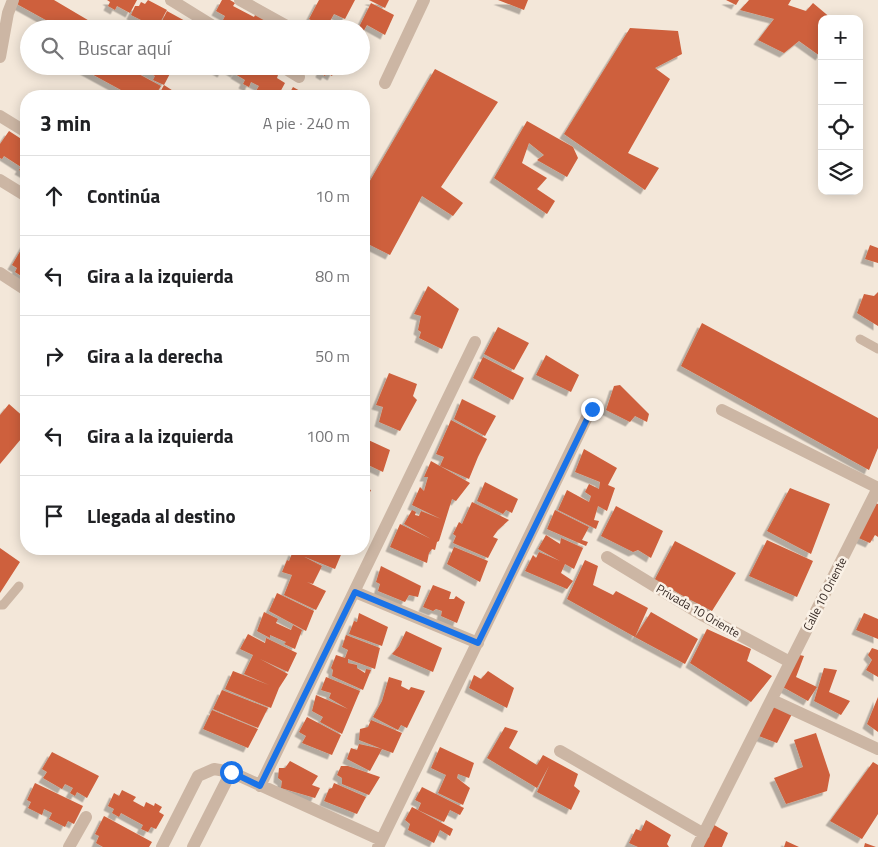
<!DOCTYPE html>
<html lang="es">
<head>
<meta charset="utf-8">
<style>
	:root { --surface:#fff; --page:#f6f6f6; --text:#202124; --muted:#757577; --line:#e0e0e0 }
	body { margin:0; font-family:"Titillium Web",sans-serif; background:var(--page); color:var(--text) }
	.controls { position:absolute; right:15px; top:15px; display:grid; overflow:hidden; border-radius:10px; box-shadow:0 2px 12px #0003 }
	.controls button { width:45px; height:45px; display:grid; place-items:center; padding:0; border:0; border-bottom:1px solid var(--line); background:var(--surface); color:var(--text); font:25px sans-serif }
	.stop { position:absolute; width:15px; height:15px; margin:-11px; border:4px solid #1a73e8; border-radius:50%; background:#fff }
	.stop.end { background:#1a73e8; border-color:#fff; box-shadow:0 1px 5px #0008 }
	.list { margin:0; padding:0; list-style:none }
	h2 { display:flex; justify-content:space-between; align-items:center; height:65px; margin:0; padding:0 20px; font-size:21px }
	h2 small { font-size:16px; font-weight:400; color:var(--muted) }
	.list li { display:grid; grid-template-columns:32px 1fr auto; gap:15px; align-items:center; box-sizing:border-box; height:80px; padding:0 20px; border-top:1px solid var(--line) }
	.list b { display:block; font-size:19px; white-space:nowrap }
	.list em { font-size:16px; font-style:normal; color:var(--muted) }
	.icon { flex:none; width:28px; height:28px; fill:none; stroke:currentColor; stroke-width:2; stroke-linecap:round; stroke-linejoin:round }
	.map { position:relative; flex:none; width:878px; height:847px; overflow:hidden }
	.search { position:absolute; background:var(--surface); box-shadow:0 2px 12px #0003; left:20px; top:20px; width:350px; height:55px; display:flex; align-items:center; gap:12px; box-sizing:border-box; padding:0 18px; border-radius:28px; color:var(--muted); font-size:19px }
	.panel { position:absolute; background:var(--surface); box-shadow:0 2px 12px #0003; left:20px; top:90px; width:350px; height:465px; border-radius:20px }
	.map>svg:first-child { display:block }
</style>
</head>
<body>
<div class="map">
<svg width="878" height="847" viewBox="0 0 878 847">
	<defs>
		<filter id="shadow"><feDropShadow dx="-4.5" dy="4.5" stdDeviation="0" flood-color="#0004"/></filter>
	</defs>
	<rect width="100%" height="100%" fill="#f3e7d9"/>
	<path fill="#ce603c" filter="url(#shadow)" d="M16,0H54L103,29H62L15,3Z
		M107,0H137L130,13L117,6L115,10L108,6L110,2Z
		M148,0L167,10L157,28L150,24L148,29H143L138,26L141,20L131,15L135,6H139L141,2L145,4Z
		M222,0H230L235,3L233,6L254,17L256,13L267,19L262,29H240L223,20L225,16L216,11Z
		M319,0H355L345,19L334,14L326,28L309,19Z
		M369,0H389L385,8Z
		M498,0H528L524,10Z
		M726,0H739L736,5Z
		M749,0H791L788,5L806,11L813,3L832,19H822V53L820,56L799,41L784,53L758,40L774,19L740,10Z
		M371,3L394,15L385,35L367,25L363,32L361,29H358Z
		M167,11L187,22L184,26L189,29H158Z
		M270,23L280,29H267Z
		M630,28L678,31L682,54L655,68L670,79L628,153L659,168L645,190L564,134Z
		M77,66H124L161,86L155,96H132Z
		M143,66H174L164,85L153,80L155,76L141,69Z
		M214,66H262L278,75L277,78L285,83L278,96H275L265,91L263,95L256,91L259,86L251,82L249,87L243,84L245,80L235,74L239,68L235,73L225,67L222,73L213,68Z
		M314,66H337L332,76L327,73L325,76L320,73L321,70Z
		M435,69L498,102L441,187L463,203L453,216L422,196L390,255L364,242V191Z
		M164,85L178,94L177,96H158Z
		M293,87L309,96H282L284,93L288,96Z
		M527,121L573,147L578,158L567,177L537,160L544,155L529,143L522,163L547,178L537,189L555,201L547,214L494,178Z
		M9,131L26,142V174L19,170L21,167L4,156L2,159L0,158V144Z
		M25,243L26,244V279L15,272L17,268L12,265Z
		M870,245L878,248V263L865,259Z
		M428,286L459,309L442,349L419,338L421,332L418,330L421,316L414,314Z
		M878,292V326L857,313L864,294L874,296Z
		M702,323L878,418V448L869,470L681,366Z
		M498,327L529,343L514,370L484,354Z
		M546,355L579,375L571,392L536,375Z
		M483,357L524,378L513,400L473,378Z
		M389,373L417,384L413,396L417,400L400,431L379,422L383,407L376,405Z
		M620,385L649,414L647,422L635,416L630,422L606,410L614,386Z
		M462,399L496,416L485,436L454,419Z
		M9,404L26,419V433L0,464V415Z
		M451,420L487,439L478,457L469,479L440,466L444,457L436,454Z
		M364,438L390,450L383,472L364,463Z
		M584,449L617,468L608,485L615,488L607,511L598,506L594,520L599,521L596,529L558,510L567,490L589,502L591,496L585,492L589,484L599,489L600,482L575,472Z
		M431,461L470,483L456,501L452,499L439,541L437,542L435,550L432,549L429,553L427,563L390,547L400,524L431,539L404,524L412,510L416,512L415,515L419,516L421,511L441,519L412,505L420,487L424,491L428,477H424Z
		M485,482L518,499L512,513L506,510L503,514L477,501Z
		M364,488L371,490L364,505Z
		M790,488L830,504L811,554L767,531Z
		M871,501L878,504V537L875,535L870,543L854,536Z
		M472,502L509,520L498,530L493,537L498,539L488,558L453,543L456,536L453,534L459,522L462,524Z
		M616,506L663,531L651,558L638,550L633,552L601,536Z
		M555,510L589,527L582,540L588,542L586,546L547,529Z
		M546,535L560,544L561,538L583,548L574,569L565,564L561,573L573,581L567,589L525,571L533,555L536,558L539,552L560,561L538,549Z
		M767,540L813,561L797,597L749,576Z
		M675,541L736,573L712,611L654,581Z
		M454,547L488,561L480,582L447,564Z
		M0,548L20,562L0,593Z
		M302,549H341L343,550L335,569L300,555Z
		M293,551L322,566L313,584L307,582L326,591L316,610L284,595L292,575L282,572L287,560L289,561Z
		M585,560L598,566L593,585L613,595L616,591L648,608L635,637L567,599Z
		M381,566L421,586L418,597L409,595L405,602L378,591L380,584L376,582Z
		M433,585L451,592L449,599H454L456,596L465,602L457,623L441,616L442,611L436,609L433,611L423,607Z
		M277,593L314,611L306,631L269,611Z
		M264,612L278,619L276,623L291,630L293,625L302,630L295,649L284,644L286,642L270,635V638L257,631Z
		M651,612L698,639L685,664L635,637Z
		M359,613L388,627L382,646L349,634L354,621L357,622Z
		M864,613L878,619V639L856,630Z
		M707,629L751,649L747,661L772,676L751,702L690,663Z
		M406,631L442,648L433,672L392,654L399,646Z
		M248,634L265,643L266,638L297,653L288,672L260,659L288,674L279,688L271,708L225,689L233,671L269,685L244,674L253,655L240,649Z
		M346,635L380,648L375,669L348,659V663L357,665V668L365,673L366,669L371,670L363,690L332,676L333,670L331,668L336,655L345,658L348,650L342,647Z
		M872,648L878,650V677L866,670L872,660L868,655Z
		M791,653L804,656L796,677L817,687L808,701L781,686Z
		M824,668L837,670L829,692L850,701L841,715L814,701Z
		M488,671L514,688L507,708L469,688L474,675L481,679Z
		M326,677L360,691L342,734L320,722L323,717L312,711L316,695L348,709L329,698L331,693L321,690Z
		M389,677L402,681L401,686L409,690L411,687L425,691L407,728L401,725L398,730L373,717L382,701Z
		M222,690L268,708L258,728L213,709Z
		M878,697V732L867,724Z
		M769,705L792,714L777,743L756,735Z
		M212,710L258,729L248,748L203,729Z
		M307,717L341,735L332,755L302,743L306,736L299,732Z
		M371,720L402,733L393,753L382,749L370,771L347,759L351,748L357,750L359,744L382,749L359,740L360,729L368,727Z
		M505,727L518,731L509,748L537,765L543,755L578,774L574,786L580,791L571,810L537,792L549,766L537,788L487,758Z
		M816,733L830,775L827,791L786,804L774,778L803,767L794,740Z
		M440,747L474,763L469,778L458,774L457,778L470,788L463,805L438,793L446,775L431,768Z
		M52,752L99,776L87,798L77,792L75,796L70,793L73,788L65,784L62,789L43,778L47,772L42,769Z
		M290,761L318,776L312,785L320,788L315,798L281,788L282,781L278,778L279,768H285Z
		M873,762L878,765V814L862,839L830,821Z
		M341,766H348L380,777L369,795L342,784V778L337,775Z
		M35,783L83,806L74,824L68,821L65,827L49,819L52,813L44,809L42,815L28,808L31,802L27,800Z
		M334,783L366,797L357,814L324,801L329,789L332,788Z
		M422,787L464,808L460,815L450,810L444,822L418,810L421,803L415,800Z
		M122,790L136,797L133,801L144,807L146,802L154,806L155,803L162,807L159,812L164,815L156,829L151,827L148,832L141,829L143,825L121,813L119,817L112,813L114,809L108,806L114,793L119,796Z
		M412,807L453,829L450,836L440,830L434,843L408,830L410,824L405,820Z
		M104,816L152,842L149,847H103L96,843L99,836L95,834Z
		M646,820L671,835L667,844L669,847H638L629,843L636,829L641,831Z
		M709,822L728,833L722,847H700Z
		M786,841L799,847H784Z
		M865,843L876,847H864Z"/>
	<g fill="none" stroke-linecap="round" stroke-linejoin="round">
		<path stroke="#ccb6a4" stroke-width="9" d="M860,339L878,349
			M0,605H3L19,586"/>
		<path stroke="#ccb6a4" stroke-width="12" d="M171,0L218,29
			M240,0L292,29
			M0,57L8,13L13,0
			M281,66L299,77
			M385,83L424,0
			M0,116L26,132
			M0,180L26,196
			M0,273L26,290
			M607,557L704,616L790,662
			M355,592L478,643
			M772,700L878,749
			M560,751L704,834
			M260,786L475,342
			M69,847L86,817
			M162,847L198,776L214,769L231,772L381,840
			M193,847L231,772
			M378,847L591,409
			M697,847L878,488L722,410"/>
	</g>
	<g fill="none" stroke-linecap="round" stroke-linejoin="round">
		<path stroke="#1a73e8" stroke-width="6" d="M231,772L260,786L355,592L478,643L592,409"/>
	</g>
	<g text-anchor="middle" stroke-width="5" stroke-linejoin="round" paint-order="stroke">
		<g font-size="12" fill="#372b26" stroke="#faf1e6">
			<text transform="translate(825 594) rotate(-63)" y="4">Calle 10 Oriente</text>
			<text transform="translate(698 611) rotate(30)" y="4">Privada 10 Oriente</text>
		</g>
	</g>
</svg>
<div class="controls">
<button>+</button>
<button>−</button>
<button><svg class="icon" aria-label="locate" viewBox="0 0 24 24"><circle cx="12" cy="12" r="6"/><path d="M12 2v4M12 18v4M2 12h4M18 12h4"/></svg></button>
<button><svg class="icon" aria-label="layers" viewBox="0 0 24 24"><path d="M12 4l9 5-9 5-9-5zM3 14l9 5 9-5"/></svg></button>
</div>
<div class="stop" style="left:231px;top:772px"></div>
<div class="stop end" style="left:592px;top:409px"></div>
<div class="search"><svg class="icon" aria-label="search" viewBox="0 0 24 24"><circle cx="10" cy="10" r="6"/><path d="M15 15l6 6"/></svg>Buscar aquí</div>
<section class="panel">
<h2>3 min<small>A pie · 240 m</small></h2>
<ul class="list">
<li><svg class="icon" aria-label="ahead" viewBox="0 0 24 24"><path d="M12 20V5M6 11l6-6 6 6"/></svg><div><b>Continúa</b></div><em>10 m</em></li>
<li><svg class="icon" aria-label="left" viewBox="0 0 24 24"><path d="M17 20v-9H6M10 6l-5 5 5 5"/></svg><div><b>Gira a la izquierda</b></div><em>80 m</em></li>
<li><svg class="icon" aria-label="right" viewBox="0 0 24 24"><path d="M7 20v-9h11M14 6l5 5-5 5"/></svg><div><b>Gira a la derecha</b></div><em>50 m</em></li>
<li><svg class="icon" aria-label="left" viewBox="0 0 24 24"><path d="M17 20v-9H6M10 6l-5 5 5 5"/></svg><div><b>Gira a la izquierda</b></div><em>100 m</em></li>
<li><svg class="icon" aria-label="arrive" viewBox="0 0 24 24"><path d="M6 21V4h12l-3 4 3 4H6"/></svg><div><b>Llegada al destino</b></div></li>
</ul>
</section>
</div>
</body>
</html>
